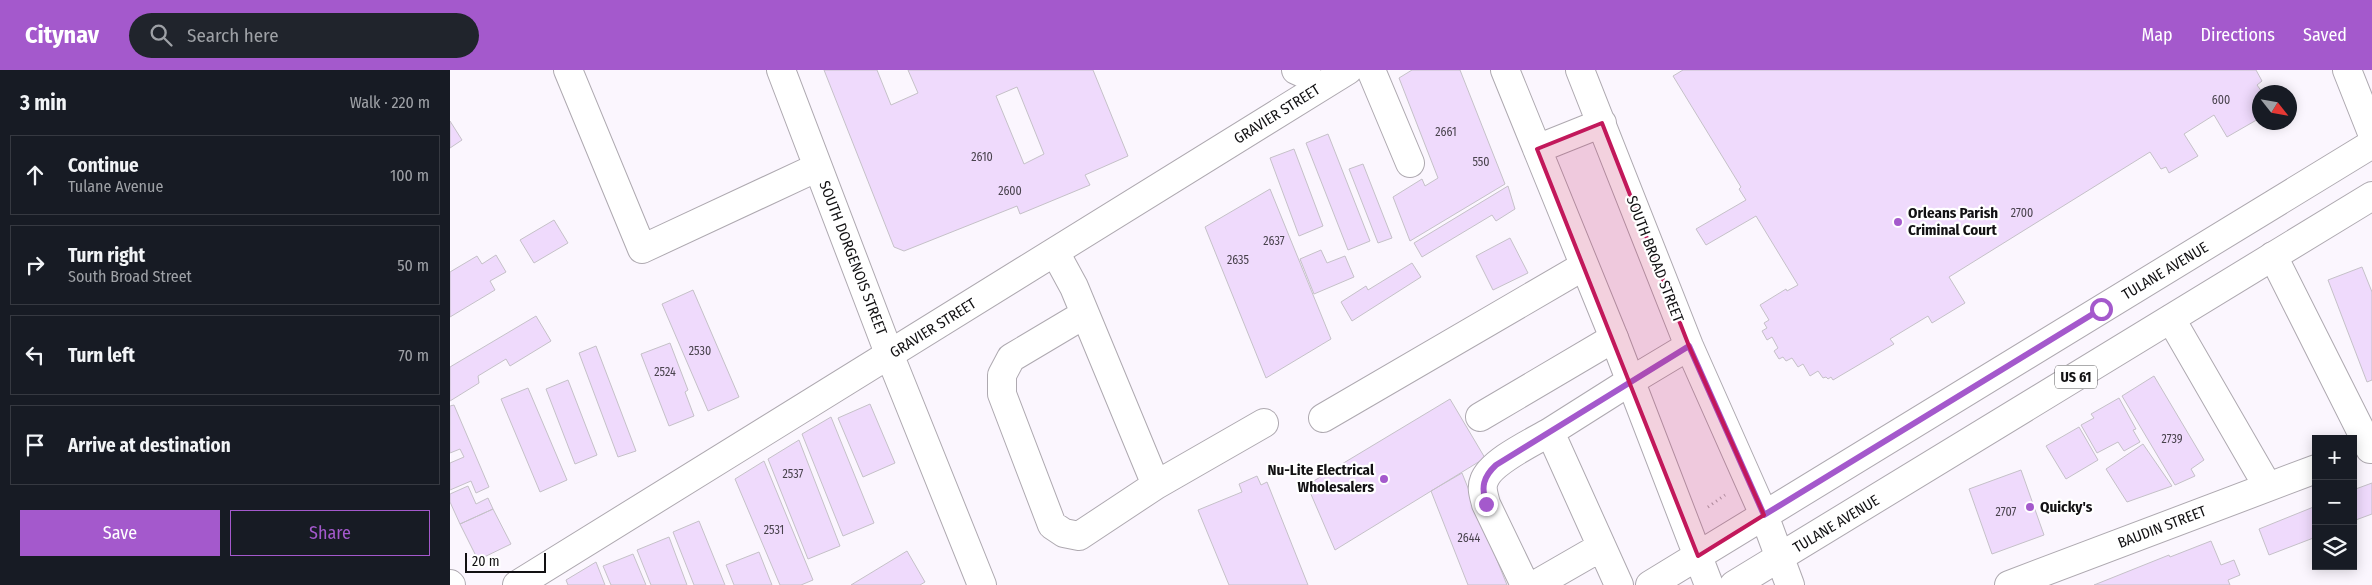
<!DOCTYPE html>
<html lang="en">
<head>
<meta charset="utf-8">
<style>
	:root { --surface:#171b24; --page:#20242c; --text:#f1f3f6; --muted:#9ea1a6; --line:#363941; --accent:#a459cc }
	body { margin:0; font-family:"Fira Sans Condensed",sans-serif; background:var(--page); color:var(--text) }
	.controls { position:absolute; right:15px; bottom:15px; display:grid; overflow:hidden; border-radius:0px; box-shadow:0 2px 12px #0003 }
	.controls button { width:45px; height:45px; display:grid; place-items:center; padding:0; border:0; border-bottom:1px solid var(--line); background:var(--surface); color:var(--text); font:25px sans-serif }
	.compass { position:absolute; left:1802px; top:15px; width:45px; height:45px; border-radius:50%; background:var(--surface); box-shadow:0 2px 12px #0003; rotate:121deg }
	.scale { position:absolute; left:15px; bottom:12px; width:81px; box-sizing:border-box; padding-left:5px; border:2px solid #121113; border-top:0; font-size:14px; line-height:18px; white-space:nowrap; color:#121113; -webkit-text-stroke:4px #fff; paint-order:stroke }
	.stop { position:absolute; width:15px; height:15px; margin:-11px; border:4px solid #a459cc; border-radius:50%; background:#fff }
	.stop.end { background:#a459cc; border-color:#fff; box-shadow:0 1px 5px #0008 }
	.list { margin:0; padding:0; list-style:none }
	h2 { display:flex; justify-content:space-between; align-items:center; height:65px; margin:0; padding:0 20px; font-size:21px }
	h2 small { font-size:16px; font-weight:400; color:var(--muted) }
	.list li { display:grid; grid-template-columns:32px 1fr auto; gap:15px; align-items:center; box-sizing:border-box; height:80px; margin:0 10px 10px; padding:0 10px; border:1px solid var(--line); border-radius:0px }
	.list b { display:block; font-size:19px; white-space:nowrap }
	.list p { margin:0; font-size:16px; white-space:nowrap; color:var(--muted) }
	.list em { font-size:16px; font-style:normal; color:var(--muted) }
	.actions { display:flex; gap:10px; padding:15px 20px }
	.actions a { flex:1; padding:11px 0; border:1px solid var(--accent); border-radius:0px; text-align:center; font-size:18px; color:var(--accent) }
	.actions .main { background:var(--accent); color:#fff }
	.icon { flex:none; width:28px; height:28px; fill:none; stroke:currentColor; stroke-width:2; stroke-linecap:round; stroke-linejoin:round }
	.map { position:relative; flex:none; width:1922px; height:515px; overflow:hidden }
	header { display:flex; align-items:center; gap:30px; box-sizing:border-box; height:70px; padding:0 25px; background:var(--accent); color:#fff }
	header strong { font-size:24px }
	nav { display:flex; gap:28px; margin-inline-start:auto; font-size:18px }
	.search { width:350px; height:45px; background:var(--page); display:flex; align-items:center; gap:12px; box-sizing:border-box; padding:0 18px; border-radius:28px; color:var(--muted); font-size:19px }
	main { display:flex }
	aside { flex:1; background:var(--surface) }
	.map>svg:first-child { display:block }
</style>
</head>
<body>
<header>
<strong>Citynav</strong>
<div class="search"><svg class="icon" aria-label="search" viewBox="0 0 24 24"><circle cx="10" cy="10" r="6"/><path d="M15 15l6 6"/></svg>Search here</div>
<nav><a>Map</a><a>Directions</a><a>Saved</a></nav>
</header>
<main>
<aside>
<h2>3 min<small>Walk · 220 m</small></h2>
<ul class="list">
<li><svg class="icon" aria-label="ahead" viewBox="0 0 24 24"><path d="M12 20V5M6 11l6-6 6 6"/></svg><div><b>Continue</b><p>Tulane Avenue</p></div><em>100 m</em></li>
<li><svg class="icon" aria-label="right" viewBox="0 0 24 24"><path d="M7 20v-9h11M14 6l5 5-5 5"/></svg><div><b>Turn right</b><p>South Broad Street</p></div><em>50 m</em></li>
<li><svg class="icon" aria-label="left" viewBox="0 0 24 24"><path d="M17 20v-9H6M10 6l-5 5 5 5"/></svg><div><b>Turn left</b></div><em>70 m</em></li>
<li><svg class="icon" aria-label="arrive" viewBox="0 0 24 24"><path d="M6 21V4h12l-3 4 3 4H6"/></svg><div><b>Arrive at destination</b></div></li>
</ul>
<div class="actions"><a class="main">Save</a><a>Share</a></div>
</aside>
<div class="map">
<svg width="1922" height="515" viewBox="0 0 1922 515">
	<rect width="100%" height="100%" fill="#fbf6fe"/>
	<path fill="#efdafc" stroke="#c5c1c8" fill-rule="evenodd" d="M374,0H427L441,35L468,23L458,0H643L678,86L635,105L640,115L570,144L567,136L454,181L444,177ZM567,17L594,84L574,94L546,26Z
		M962,0H1010L1055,114L960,171L943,127L972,109L975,116L988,108L949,8Z
		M1233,0H1806L1812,11L1807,15L1812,22H1810V48L1777,67L1764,45L1734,64L1748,86L1719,103L1716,97L1711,99L1700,82L1499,207L1515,233L1482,253L1478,246L1440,269L1444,274L1383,310L1381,307L1378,309L1376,307L1373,308L1368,301L1360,306L1353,294L1348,297L1342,288L1336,291L1333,287L1329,289L1324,281L1328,278L1322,267L1317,270L1312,261L1317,258L1314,253L1319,250L1310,235L1336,219L1337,221L1348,215L1306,146L1256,175L1246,159L1296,130L1289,119L1291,117L1223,6Z
		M0,51L12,70L0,78Z
		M878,64L920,171L898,180L856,73Z
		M844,79L873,156L849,166L820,88Z
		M913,94L942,168L928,173L899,99Z
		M1058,116L1065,139L1046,151L1042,145L972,187L964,173Z
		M820,119L881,269L816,308L755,157Z
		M104,150L118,173L84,193L70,170Z
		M1060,168L1078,203L1043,220L1026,186Z
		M871,180L877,193L895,186L904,207L864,224L850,189Z
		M46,185L56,202L40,211L45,220L0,247V202L27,186L32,194Z
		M962,193L971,207L902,251L891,232L916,216L918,220Z
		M1912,197L1922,222V310L1917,312L1878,210Z
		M243,220L289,327L258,341L212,234Z
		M86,246L101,271L60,296L56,289L28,306L29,313L0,331V297Z
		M220,273L238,320L235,322L244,346L219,356L191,284Z
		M146,276L186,381L168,387L129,283Z
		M1704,306L1754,390L1741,399L1745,406L1725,415L1672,326Z
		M118,310L147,385L125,394L96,319Z
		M78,318L117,410L90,422L51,329Z
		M1669,328L1686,359L1683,360L1690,372L1674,381L1668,372L1647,383L1631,355L1644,348L1641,344Z
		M1000,329L1035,388L885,480L857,415Z
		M420,334L445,393L413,407L388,348Z
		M4,335L39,417L26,423L21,411L0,420V393L14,387L10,379L0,383V336Z
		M381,347L424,453L393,466L352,364Z
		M1629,357L1648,390L1616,409L1596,376Z
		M349,370L390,476L358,489L318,389Z
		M1693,374L1722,416L1677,432L1656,399Z
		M314,391L363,510L351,515H330L285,409Z
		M1571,400L1594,465L1542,484L1519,419Z
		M1012,403L1057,515H1018L981,421Z
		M807,406L811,415L817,412L858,515H779L748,440L792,422L789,414Z
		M1922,413V444L1903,451V420Z
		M18,416L26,434L38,428L43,439L10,454L0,432V424Z
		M1866,436V467L1819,485L1809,459Z
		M43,439L61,474L28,490L10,454Z
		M249,451L275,515H244L223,462Z
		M219,467L237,515H201L187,480Z
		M1761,471L1771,495L1784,490L1790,505L1778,510L1780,515H1644L1719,485L1720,487Z
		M457,481L475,512L470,515H401Z
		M309,482L322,515H284L276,495Z
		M183,484L196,515H161L153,496Z
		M146,492L155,515H118L116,510Z"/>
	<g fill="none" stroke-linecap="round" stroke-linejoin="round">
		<defs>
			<path id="minor" d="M118,0L192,179L368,97
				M331,0L440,286L532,515
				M846,0L857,5
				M921,0L960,93
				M1897,0L1922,63
				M605,182L624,217L706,415L814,353
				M1823,186L1920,379
				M635,244L561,288L552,305V324L602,455L614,463L629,466L706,415
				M1721,249L1818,417
				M1030,347L1164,268
				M873,348L1134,196
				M0,514L1,515
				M67,515L898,0
				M1075,515L1036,434C1034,426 1031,418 1034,411C1040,392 1083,372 1100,362
				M1085,515L1151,477
				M1169,515L1100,362L1179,312
				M1559,515L1866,399"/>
			<path id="major" d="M1055,0L1164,268L1259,515
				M1130,0L1239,276L1314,445L1340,515
				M1087,79L1152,53
				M1179,312L1239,276
				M1200,515L1922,74
				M1284,515L1922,126"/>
		</defs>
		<use href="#minor" stroke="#aea9b0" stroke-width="30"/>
		<use href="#major" stroke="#aea9b0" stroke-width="30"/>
		<path stroke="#a5a2a8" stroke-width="3" stroke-dasharray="1 4" stroke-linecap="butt" d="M1258,437L1275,425"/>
		<use href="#minor" stroke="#fff" stroke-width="28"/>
		<use href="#major" stroke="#fff" stroke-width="28"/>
	</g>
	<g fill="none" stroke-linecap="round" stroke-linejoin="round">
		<path stroke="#a459cc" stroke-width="6" d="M1036,434C1031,417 1033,407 1046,395L1239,276L1314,445L1651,239"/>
	</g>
	<path fill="#c2185b" fill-opacity="0.2" stroke="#c2185b" stroke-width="4" stroke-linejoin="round" d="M1152,53L1239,276L1314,445L1248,486L1087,79Z"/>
	<g fill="#a459cc" stroke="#fff" stroke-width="2">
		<circle cx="1448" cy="152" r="5"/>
		<circle cx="934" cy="409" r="5"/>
		<circle cx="1580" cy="437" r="5"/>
	</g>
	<g text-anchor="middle" stroke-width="4.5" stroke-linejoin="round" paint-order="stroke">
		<g font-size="12" fill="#49434d">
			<text x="1771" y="34">600</text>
			<text x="996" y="66">2661</text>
			<text x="532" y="91">2610</text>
			<text x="1031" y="96">550</text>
			<text x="560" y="125">2600</text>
			<text x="1572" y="147">2700</text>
			<text x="824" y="175">2637</text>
			<text x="788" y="194">2635</text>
			<text x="250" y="285">2530</text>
			<text x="215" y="306">2524</text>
			<text x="1722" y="373">2739</text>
			<text x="343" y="408">2537</text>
			<text x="1556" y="446">2707</text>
			<text x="324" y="464">2531</text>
			<text x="1019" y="472">2644</text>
		</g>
		<rect fill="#fff" stroke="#59585a" stroke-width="1" x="1605" y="295.5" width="42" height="23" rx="4"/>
		<g font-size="14" font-weight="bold" fill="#121113">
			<text x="1626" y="312">US 61</text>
		</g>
		<g font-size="15" fill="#121113" stroke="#fff">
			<text transform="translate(827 44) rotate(-32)" y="5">GRAVIER STREET</text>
			<text transform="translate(403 188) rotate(69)" y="5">SOUTH DORGENOIS STREET</text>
			<text transform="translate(1205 189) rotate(69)" y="5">SOUTH BROAD STREET</text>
			<text transform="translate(1715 201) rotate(-31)" y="5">TULANE AVENUE</text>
			<text transform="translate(483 258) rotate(-32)" y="5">GRAVIER STREET</text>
			<text transform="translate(1386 454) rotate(-31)" y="5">TULANE AVENUE</text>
			<text transform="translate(1712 457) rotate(-21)" y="5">BAUDIN STREET</text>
		</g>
		<g font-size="15" font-weight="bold" fill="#121113" stroke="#fff" text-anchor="start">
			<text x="1458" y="148">Orleans Parish<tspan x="1458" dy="17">Criminal Court</tspan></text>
			<text x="924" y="405" text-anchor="end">Nu-Lite Electrical<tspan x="924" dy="17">Wholesalers</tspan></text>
			<text x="1590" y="442">Quicky's</text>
		</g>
	</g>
</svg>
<div class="controls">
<button>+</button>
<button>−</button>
<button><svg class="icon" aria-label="layers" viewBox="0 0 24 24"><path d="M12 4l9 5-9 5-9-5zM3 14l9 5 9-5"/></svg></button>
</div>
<svg class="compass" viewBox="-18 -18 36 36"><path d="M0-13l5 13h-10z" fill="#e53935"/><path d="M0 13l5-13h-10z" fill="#9ea1a6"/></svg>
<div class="scale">20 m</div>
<div class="stop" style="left:1651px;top:239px"></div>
<div class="stop end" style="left:1036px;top:434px"></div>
</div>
</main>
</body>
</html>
